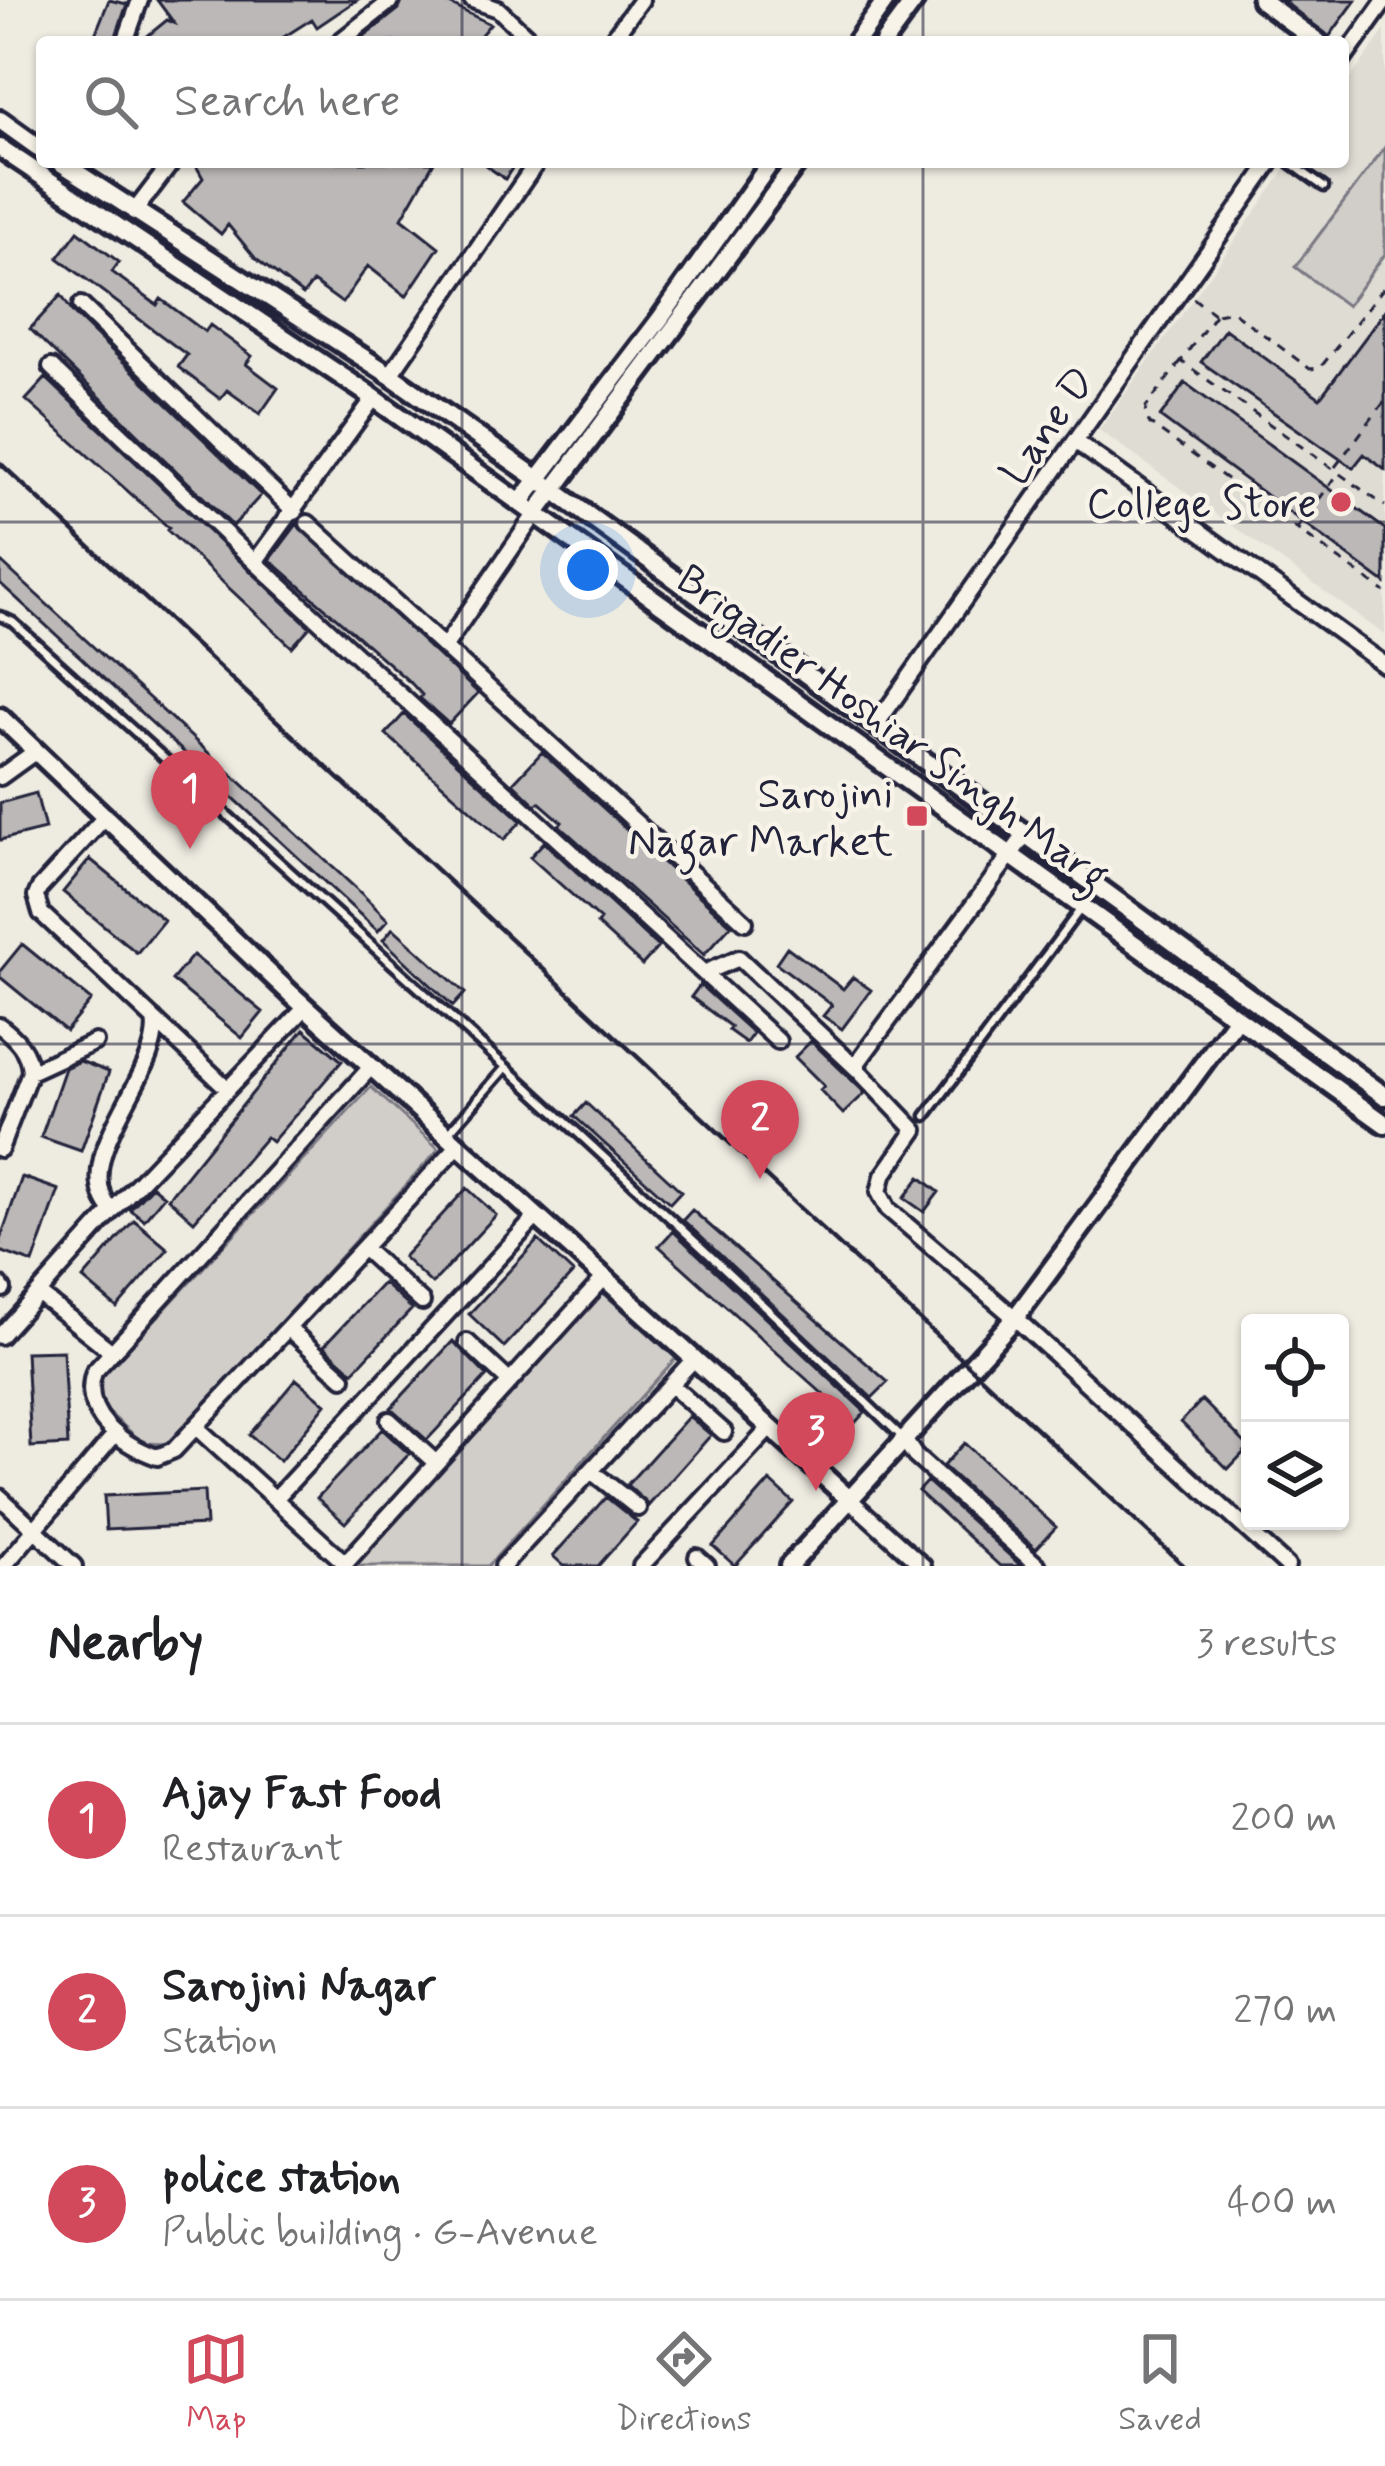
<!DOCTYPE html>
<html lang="en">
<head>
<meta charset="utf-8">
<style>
	:root { --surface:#fff; --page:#f2f2f2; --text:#202124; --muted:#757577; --line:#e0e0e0; --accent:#d1495b }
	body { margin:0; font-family:Mynerve,sans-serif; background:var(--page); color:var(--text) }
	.controls { position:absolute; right:36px; bottom:36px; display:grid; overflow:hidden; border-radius:12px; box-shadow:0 3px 9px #0004 }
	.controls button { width:108px; height:108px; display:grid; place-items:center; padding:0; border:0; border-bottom:3px solid var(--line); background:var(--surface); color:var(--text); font:60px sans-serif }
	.you { position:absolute; left:588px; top:570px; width:42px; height:42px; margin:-30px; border:9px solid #fff; border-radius:50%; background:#1a73e8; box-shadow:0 0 0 18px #1a73e833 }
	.badge { display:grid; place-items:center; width:78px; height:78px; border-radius:50%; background:var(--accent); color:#fff; font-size:39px; font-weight:700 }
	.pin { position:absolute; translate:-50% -99px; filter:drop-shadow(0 3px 6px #0008) }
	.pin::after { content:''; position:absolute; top:63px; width:42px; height:36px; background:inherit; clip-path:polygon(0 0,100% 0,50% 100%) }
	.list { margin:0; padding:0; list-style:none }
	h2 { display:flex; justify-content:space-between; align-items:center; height:156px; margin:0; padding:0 48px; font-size:51px }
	h2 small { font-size:39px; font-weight:400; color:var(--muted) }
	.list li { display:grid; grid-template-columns:78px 1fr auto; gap:36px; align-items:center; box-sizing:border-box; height:192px; padding:0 48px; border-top:3px solid var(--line) }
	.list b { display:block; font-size:45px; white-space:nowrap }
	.list p { margin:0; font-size:39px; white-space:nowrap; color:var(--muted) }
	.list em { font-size:39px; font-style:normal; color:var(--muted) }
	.icon { flex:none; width:66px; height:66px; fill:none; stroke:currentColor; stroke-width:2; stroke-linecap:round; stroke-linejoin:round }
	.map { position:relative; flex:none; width:1385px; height:1566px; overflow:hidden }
	.search { position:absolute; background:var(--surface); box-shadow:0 3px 9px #0004; left:36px; right:36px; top:36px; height:132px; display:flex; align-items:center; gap:30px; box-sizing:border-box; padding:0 42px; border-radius:12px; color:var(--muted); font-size:45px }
	.sheet { height:732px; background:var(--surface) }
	nav { display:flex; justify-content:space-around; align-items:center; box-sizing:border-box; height:168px; border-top:3px solid var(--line); background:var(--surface); font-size:33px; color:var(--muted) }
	nav a { display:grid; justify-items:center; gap:6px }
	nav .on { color:var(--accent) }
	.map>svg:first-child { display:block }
</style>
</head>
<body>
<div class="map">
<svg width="1385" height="1566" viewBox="0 0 1385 1566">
	<rect width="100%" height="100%" fill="#eeebe1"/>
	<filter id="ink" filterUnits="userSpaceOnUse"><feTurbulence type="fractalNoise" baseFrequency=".00833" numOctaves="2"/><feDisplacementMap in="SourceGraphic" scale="24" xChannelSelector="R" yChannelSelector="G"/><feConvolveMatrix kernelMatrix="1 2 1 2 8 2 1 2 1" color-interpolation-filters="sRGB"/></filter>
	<g filter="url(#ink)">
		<path fill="#dfdcd4" d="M1385,30V635L1099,430L1291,162H1343V89Z"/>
		<path fill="#d1cdc9" stroke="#7a7882" stroke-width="3" d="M1385,147V254L1347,306L1295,267Z
			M371,1087L439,1149L169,1444L143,1443L101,1406L99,1380Z
			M601,1291L676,1358L488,1566H352Z"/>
		<path fill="#bbb8b7" stroke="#22223b" stroke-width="3" d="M109,0L127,4L114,42H92Z
			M157,0H357L317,27L312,19L276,42H140L167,20L174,23Z
			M403,0H441L490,24L475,42H357L399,9Z
			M1282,0H1356L1329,37Z
			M194,162H434L402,218L439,247L406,296L368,266L342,303L313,282L303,295L256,259L228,225L221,234L183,202L203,178Z
			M481,162H516L505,179Z
			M78,231L119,262L112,272L157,305L161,299L205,332L210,325L252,356L246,364L278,388L260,414L227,390L220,399L178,367L187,355L58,258Z
			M61,295L73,313L261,495L233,526L30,329Z
			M1385,311V470L1364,454L1353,468L1201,362L1225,329L1320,398Z
			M46,378L310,627L292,647L167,530L169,528L26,400Z
			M1185,383L1385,529V583L1160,417Z
			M297,524L478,693L449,724L420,698L422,695L412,684L270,560Z
			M0,561L363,895L388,920L378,931L0,583Z
			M404,714L521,821L504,840L386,734Z
			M542,752L731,925L704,955L559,825L562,822L539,802L536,805L513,783Z
			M36,793L45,829L0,840V803Z
			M544,842L658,947L642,965L597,924L600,920L530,857Z
			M90,859L164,920L137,953L63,892Z
			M393,928L465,993L453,1006L383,940Z
			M22,944L91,1000L66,1031L0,977V971Z
			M787,947L843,989L853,977L871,990L842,1029L823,1016L832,1005L776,963Z
			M193,955L263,1012L242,1038L172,980Z
			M700,985L753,1033L746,1043L728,1030L731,1027L691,997Z
			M304,1029L342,1061L272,1142L266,1137L194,1221L168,1198Z
			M811,1041L865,1093L843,1114L820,1090L824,1086L795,1057Z
			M80,1061L109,1072L81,1151L41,1137L65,1068Z
			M586,1103L681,1191L670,1203L574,1116Z
			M22,1177L59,1190L33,1263L0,1251V1240Z
			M920,1177L939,1192L924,1212L904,1198Z
			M152,1186L164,1196L144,1220L130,1209Z
			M467,1188L496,1215L432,1284L403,1257Z
			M692,1210L888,1382L872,1398L683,1220Z
			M134,1220L168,1249L117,1308L83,1279Z
			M673,1231L865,1412L855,1423L659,1246Z
			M538,1240L573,1273L504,1347L469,1314Z
			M383,1283L412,1309L353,1372L324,1346Z
			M453,1341L487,1376L427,1440L391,1408Z
			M63,1351L68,1445L31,1447L26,1352Z
			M296,1379L326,1404L280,1461L249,1435Z
			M1202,1400L1249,1447L1228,1469L1181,1422Z
			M689,1416L711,1435L649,1505L627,1485Z
			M382,1429L409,1454L345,1523L317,1498Z
			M964,1443L1056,1527L1036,1549L943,1466Z
			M770,1481L793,1502L735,1566L713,1546Z
			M927,1481L1020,1565V1566H1000L918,1491Z
			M204,1491L206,1525L106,1530L104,1496Z
			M606,1497L637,1522L598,1566H564L553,1556Z"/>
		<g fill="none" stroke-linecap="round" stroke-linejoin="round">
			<defs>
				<path id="service" d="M1289,162L1324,187
					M0,616L13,622C311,891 611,1157 901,1436
					M926,1116L1082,907
					M449,1132L506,1067"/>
				<path id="minor" d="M472,0L498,9L533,42
					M125,42L140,0
					M339,42L392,0
					M610,42L641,0
					M1343,60L1385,1
					M134,212L172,162
					M81,305L295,512
					M51,367L255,562
					M390,375L537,162
					M374,398L255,562L778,1041
					M1075,441L1385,665
					M308,523L745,922
					M445,646L536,513
					M876,725L1271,162
					M0,777L36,751
					M105,817L39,889L36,896L41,913L227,1088
					M1025,835L858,1062V1070L915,1130L883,1176L879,1192L888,1209L1015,1318L1287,1566
					M704,973L739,958L858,1070
					M0,1026C16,1038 29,1051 30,1072L0,1149
					M371,1067L94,1372C80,1414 121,1444 157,1457L174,1450L458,1146
					M30,1072L95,1042
					M112,1211C65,1159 165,1072 154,1019
					M363,1248L422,1302
					M0,1285L3,1289
					M39,1294L112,1352
					M288,1328L343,1378
					M0,1336L112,1211L305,1008
					M467,1342L510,1382
					M671,1385L724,1432
					M389,1420L436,1463
					M196,1427L345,1563
					M903,1438L915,1456L1038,1566
					M591,1471L638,1508
					M0,1497L74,1566
					M275,1499L536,1217
					M849,1499L923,1566
					M697,1557L707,1566
					M4,1566L116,1433
					M343,1566L604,1278
					M503,1566L694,1359
					M641,1566L770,1428"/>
				<path id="tertiary" d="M1261,0L1318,42
					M856,42L886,0
					M884,42L915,0
					M0,120L42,150
					M0,148L374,398L1385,1124
					M60,162L390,375L538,479L1385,1096
					M520,503L660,319L771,162
					M536,513L798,162
					M0,717L292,995L849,1499
					M789,1566L1015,1318L1237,1018"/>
			</defs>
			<use href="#service" stroke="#22223b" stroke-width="15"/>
			<use href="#minor" stroke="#22223b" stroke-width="22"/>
			<use href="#tertiary" stroke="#22223b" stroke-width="26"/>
			<path stroke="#22223b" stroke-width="3" stroke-dasharray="9 9" stroke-linecap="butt" d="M1193,298L1214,314
				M1217,314L1232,311L1310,369L1320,368L1385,286
				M1215,315L1181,361L1385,506
				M1181,361L1146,407L1145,415L1150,424L1385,592
				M1335,467L1385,401
				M1297,529L1338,474"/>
			<use href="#service" stroke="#f7f3e8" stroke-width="6"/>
			<use href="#minor" stroke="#f7f3e8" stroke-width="14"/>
			<use href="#tertiary" stroke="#f7f3e8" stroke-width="16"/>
			<path stroke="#22223b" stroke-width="4.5" d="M0,463L1184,1566"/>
		</g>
	</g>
	<path fill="none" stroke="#22223b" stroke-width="3" stroke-opacity="0.55" d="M462,0V42M923,0V42M462,162V1566M923,162V1566M0,522H1385M0,1044H1385"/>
	<g fill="#d1495b" stroke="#f7f3e8" stroke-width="4.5">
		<circle cx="1341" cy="502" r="12"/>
		<rect x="905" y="804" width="24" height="24" rx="6"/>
	</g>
	<g text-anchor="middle" stroke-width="9" stroke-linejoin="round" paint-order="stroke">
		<g font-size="42" fill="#22223b" stroke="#f7f3e8">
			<text transform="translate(1046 425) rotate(-55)" y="15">Lane D</text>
			<text transform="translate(894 726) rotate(36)" y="15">Brigadier Hoshiar Singh Marg</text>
		</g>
		<g font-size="42" fill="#22223b" stroke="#f7f3e8" text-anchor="end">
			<text x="1317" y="517">College Store</text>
			<text x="893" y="807">Sarojini<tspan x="893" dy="48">Nagar Market</tspan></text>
		</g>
	</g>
</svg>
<div class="controls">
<button><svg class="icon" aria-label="locate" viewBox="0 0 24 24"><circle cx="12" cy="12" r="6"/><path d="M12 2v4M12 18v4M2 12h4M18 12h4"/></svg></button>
<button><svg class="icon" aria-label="layers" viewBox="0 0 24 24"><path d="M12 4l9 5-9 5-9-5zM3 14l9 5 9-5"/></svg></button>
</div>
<div class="you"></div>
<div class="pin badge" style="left:190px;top:849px">1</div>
<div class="pin badge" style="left:760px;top:1179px">2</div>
<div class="pin badge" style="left:816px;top:1491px">3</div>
<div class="search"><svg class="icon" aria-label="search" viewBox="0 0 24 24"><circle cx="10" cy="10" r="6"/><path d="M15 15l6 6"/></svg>Search here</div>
</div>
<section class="sheet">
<h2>Nearby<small>3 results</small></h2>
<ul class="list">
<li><span class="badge">1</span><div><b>Ajay Fast Food</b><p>Restaurant</p></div><em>200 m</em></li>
<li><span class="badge">2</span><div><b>Sarojini Nagar</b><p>Station</p></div><em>270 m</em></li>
<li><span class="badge">3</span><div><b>police station</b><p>Public building · G-Avenue</p></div><em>400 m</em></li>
</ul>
</section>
<nav>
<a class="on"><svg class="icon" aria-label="map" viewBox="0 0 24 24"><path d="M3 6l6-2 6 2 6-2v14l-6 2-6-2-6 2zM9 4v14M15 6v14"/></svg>Map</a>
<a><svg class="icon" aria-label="directions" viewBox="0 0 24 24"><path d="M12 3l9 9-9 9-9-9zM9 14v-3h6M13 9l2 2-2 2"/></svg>Directions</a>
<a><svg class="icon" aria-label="saved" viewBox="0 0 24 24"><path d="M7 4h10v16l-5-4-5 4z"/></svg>Saved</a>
</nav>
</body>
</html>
